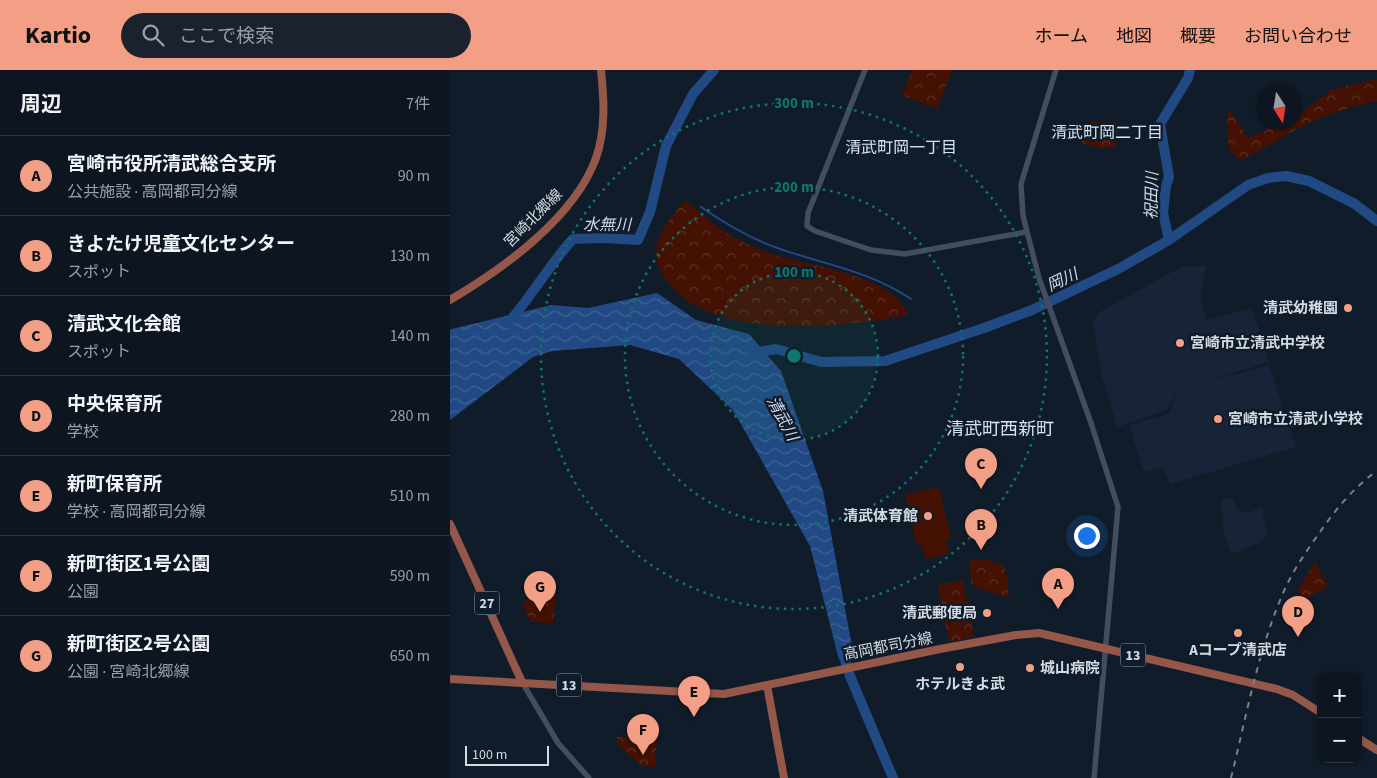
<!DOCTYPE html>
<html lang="ja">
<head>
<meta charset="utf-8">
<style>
	:root { --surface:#0d1520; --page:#1b222d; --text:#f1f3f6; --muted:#9a9fa5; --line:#2d343e; --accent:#f39f85 }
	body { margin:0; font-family:"Source Sans 3","Noto Sans JP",sans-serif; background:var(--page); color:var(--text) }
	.controls { position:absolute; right:15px; bottom:15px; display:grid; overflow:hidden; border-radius:10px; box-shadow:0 1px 4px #0004 }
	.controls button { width:45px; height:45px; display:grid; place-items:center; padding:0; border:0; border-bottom:1px solid var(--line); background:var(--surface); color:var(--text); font:25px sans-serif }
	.compass { position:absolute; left:807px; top:15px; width:45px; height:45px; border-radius:50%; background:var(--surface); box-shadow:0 1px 4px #0004; rotate:168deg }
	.scale { position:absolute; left:15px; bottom:12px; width:84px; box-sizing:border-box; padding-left:5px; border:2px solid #d3dae4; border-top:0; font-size:14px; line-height:18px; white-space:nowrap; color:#d3dae4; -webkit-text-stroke:4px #111c2a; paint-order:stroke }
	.you { position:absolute; left:636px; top:465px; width:18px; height:18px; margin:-12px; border:4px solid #fff; border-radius:50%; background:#1a73e8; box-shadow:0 0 0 8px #1a73e833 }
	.badge { display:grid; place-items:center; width:32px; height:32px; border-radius:50%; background:var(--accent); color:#111; font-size:16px; font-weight:700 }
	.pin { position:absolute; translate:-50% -41px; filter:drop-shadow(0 1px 2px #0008) }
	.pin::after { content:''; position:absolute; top:26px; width:18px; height:15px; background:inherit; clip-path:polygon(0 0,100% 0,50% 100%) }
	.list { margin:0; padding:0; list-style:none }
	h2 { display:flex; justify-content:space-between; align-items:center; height:65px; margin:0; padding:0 20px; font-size:21px }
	h2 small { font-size:16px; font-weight:400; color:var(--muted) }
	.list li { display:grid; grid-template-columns:32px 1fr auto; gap:15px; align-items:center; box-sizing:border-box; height:80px; padding:0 20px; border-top:1px solid var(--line) }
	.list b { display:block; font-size:19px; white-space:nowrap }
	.list p { margin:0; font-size:16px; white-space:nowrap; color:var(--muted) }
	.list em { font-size:16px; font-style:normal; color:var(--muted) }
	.icon { flex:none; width:28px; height:28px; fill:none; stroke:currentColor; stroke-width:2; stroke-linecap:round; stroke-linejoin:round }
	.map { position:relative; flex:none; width:927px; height:708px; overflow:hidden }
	header { display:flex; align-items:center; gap:30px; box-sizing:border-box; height:70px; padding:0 25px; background:var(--accent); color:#111 }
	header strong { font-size:24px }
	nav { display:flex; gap:28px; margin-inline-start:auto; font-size:18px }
	.search { width:350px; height:45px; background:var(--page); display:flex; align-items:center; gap:12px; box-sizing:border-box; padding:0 18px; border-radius:28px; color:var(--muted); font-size:19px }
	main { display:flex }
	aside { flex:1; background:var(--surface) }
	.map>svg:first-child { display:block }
</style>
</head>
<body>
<header>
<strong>Kartio</strong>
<div class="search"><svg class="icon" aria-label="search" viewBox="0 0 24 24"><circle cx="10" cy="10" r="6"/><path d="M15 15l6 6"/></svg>ここで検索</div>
<nav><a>ホーム</a><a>地図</a><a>概要</a><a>お問い合わせ</a></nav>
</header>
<main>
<aside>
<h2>周辺<small>7件</small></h2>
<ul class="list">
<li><span class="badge">A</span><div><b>宮崎市役所清武総合支所</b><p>公共施設 · 高岡都司分線</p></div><em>90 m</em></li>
<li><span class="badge">B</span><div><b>きよたけ児童文化センター</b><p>スポット</p></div><em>130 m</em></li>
<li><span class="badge">C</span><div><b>清武文化会館</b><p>スポット</p></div><em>140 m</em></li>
<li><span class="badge">D</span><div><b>中央保育所</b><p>学校</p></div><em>280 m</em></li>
<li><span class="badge">E</span><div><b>新町保育所</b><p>学校 · 高岡都司分線</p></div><em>510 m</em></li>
<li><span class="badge">F</span><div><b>新町街区1号公園</b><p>公園</p></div><em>590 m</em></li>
<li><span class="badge">G</span><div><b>新町街区2号公園</b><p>公園 · 宮崎北郷線</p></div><em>650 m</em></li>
</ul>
</aside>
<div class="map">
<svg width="927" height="708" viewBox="0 0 927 708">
	<defs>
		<pattern id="forest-crowns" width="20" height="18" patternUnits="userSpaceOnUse" patternTransform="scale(1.25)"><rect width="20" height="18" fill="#441102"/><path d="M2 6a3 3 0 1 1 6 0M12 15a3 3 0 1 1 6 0" fill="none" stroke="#5e3327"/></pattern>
		<pattern id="water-waves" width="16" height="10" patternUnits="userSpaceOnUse" patternTransform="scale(1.25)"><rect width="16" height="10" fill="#214984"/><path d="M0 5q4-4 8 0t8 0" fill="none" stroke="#406395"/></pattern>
	</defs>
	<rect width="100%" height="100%" fill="#111c2a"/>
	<path fill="#172438" d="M756,195L751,227L756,250L802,238L819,292L753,313L819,295L846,377L720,414L712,397L694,402L679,355L719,344L727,320L717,340L667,357L652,306L643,254L648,243L731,197Z
		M784,428L787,439L797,443L812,438L817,465L809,473L782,484L774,463L771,430Z"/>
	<path fill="#441102" d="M489,417L501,468L496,470L499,484L475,489L472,475L467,476L455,425Z"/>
	<path fill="url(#forest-crowns)" d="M462,0H502L487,39L452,25Z
		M927,9V31C902,36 876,44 853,56C832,67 813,80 791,90L780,83L777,62L778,38L798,68L833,53L844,52L845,48L881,20Z
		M638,51L668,53L666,77L649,78L631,73Z
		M235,130C261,152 280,169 314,181C351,196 445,203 458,245C393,258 269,271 221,216C191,182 212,158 235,130Z
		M534,489L553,495L557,506L559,528L525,517L521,512L519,491Z
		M865,492L878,517L852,530L848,520Z
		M513,510L524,567L499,572L488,515Z
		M106,523L103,553L81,552L72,532L96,524Z
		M167,667L207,670L205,697L192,696L167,674Z"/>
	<path fill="url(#water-waves)" d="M207,223L246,250L299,264L331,301L373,421L404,587L389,590L360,476L283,340L229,289L180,275L102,281L83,287L0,350V260L2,259L101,235L138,238Z"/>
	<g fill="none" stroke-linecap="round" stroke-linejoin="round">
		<path stroke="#214984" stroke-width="2" d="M251,137C277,155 302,170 333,180C378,195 421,202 461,229"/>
		<path stroke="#214984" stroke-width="10" d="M719,170L713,143L716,116L719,107L710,54L738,8L740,0
			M58,253C82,226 99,195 123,169L153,168L188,170L200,142L216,76L243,24L264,0
			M302,283L326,279L371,292L435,291L534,258L582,240L670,198L719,170L798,115L818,108L836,106L859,111L905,134L927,151
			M391,577L400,606L443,708"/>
		<path stroke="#424d5f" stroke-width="5.5" d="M415,0L358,143L357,156L365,161L421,180L455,184L576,162
			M606,0L571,114L573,146L589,208L641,353L668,437L644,708
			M72,612L108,673L139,708"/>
		<path stroke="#945749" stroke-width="8" d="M0,230C53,199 125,147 146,88C156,60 154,29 151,0
			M0,454L72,612
			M0,609L274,624L490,579L566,565L589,563L827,619L843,625L871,643
			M317,615L334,708
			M908,668L927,680"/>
		<path stroke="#77808c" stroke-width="2" stroke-dasharray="6 6" stroke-linecap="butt" d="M781,708C796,648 807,585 831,528C840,505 855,483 870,462C885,440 904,417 927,401"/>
	</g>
	<circle cx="344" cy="286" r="84" fill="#0f766e" fill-opacity=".12"/>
	<g fill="none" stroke="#0f766e" stroke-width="2.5" stroke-dasharray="2.5 5">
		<circle cx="344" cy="286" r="84"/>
		<circle cx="344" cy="286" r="169"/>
		<circle cx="344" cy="286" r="253"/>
	</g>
	<g fill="#f39f85" stroke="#111c2a" stroke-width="2">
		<circle cx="898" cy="238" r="5"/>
		<circle cx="730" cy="273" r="5"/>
		<circle cx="768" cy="349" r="5"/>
		<circle cx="478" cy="446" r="5"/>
		<circle cx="537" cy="543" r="5"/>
		<circle cx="788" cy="563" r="5"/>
		<circle cx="510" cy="597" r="5"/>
		<circle cx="580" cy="598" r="5"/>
	</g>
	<g text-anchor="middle" stroke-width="5" stroke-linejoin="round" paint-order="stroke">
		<g fill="#111c2a" stroke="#99a1ac" stroke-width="1">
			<rect x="24.5" y="521.5" width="25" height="23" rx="4"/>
			<rect x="670.5" y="573.5" width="25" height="23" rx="4"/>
			<rect x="106.5" y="603.5" width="25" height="23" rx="4"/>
		</g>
		<g font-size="14" font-weight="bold" fill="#d3dae4">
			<text x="37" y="538">27</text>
			<text x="683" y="590">13</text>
			<text x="119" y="620">13</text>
		</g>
		<g font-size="15" fill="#d3dae4" stroke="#111c2a">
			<text transform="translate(83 148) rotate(-45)" y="5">宮崎北郷線</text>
			<text transform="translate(438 576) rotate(-11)" y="5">高岡都司分線</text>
		</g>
		<g font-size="15" font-weight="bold" fill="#d3dae4" stroke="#111c2a" text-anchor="end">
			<text x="888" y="243">清武幼稚園</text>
			<text x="740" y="278" text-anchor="start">宮崎市立清武中学校</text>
			<text x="778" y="354" text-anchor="start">宮崎市立清武小学校</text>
			<text x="468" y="451">清武体育館</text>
			<text x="527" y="548">清武郵便局</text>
			<text x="788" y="585" text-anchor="middle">Aコープ清武店</text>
			<text x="590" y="603" text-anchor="start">城山病院</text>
			<text x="510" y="619" text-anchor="middle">ホテルきよ武</text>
		</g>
		<g font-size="16" fill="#d4e2f7" stroke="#111c2a">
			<text x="657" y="68">清武町岡二丁目</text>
			<text x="451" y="83">清武町岡一丁目</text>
		</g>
		<g font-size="16" font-style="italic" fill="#cfdbed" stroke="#111c2a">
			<text transform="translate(701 126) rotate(-89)" y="6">祝田川</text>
			<text x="157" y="160">水無川</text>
			<text transform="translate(612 209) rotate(-25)" y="6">岡川</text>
			<text transform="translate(333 348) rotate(62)" y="6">清武川</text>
		</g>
		<g font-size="18" fill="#d4e2f7" stroke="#111c2a">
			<text x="550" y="365">清武町西新町</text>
		</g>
	</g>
	<circle cx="344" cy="286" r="8" fill="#0f766e" stroke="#111c2a" stroke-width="2.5"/>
	<g font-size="15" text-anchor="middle" font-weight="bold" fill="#0f766e" stroke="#111c2a" stroke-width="5" stroke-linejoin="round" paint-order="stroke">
		<text x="344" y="38">300 m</text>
		<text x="344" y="122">200 m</text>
		<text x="344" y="207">100 m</text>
	</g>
</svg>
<div class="controls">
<button>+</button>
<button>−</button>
</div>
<svg class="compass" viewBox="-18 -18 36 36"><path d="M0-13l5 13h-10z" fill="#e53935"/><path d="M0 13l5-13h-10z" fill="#9a9fa5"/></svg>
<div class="scale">100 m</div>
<div class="you"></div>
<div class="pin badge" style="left:608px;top:539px">A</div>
<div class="pin badge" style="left:531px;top:480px">B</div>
<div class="pin badge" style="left:531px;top:419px">C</div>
<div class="pin badge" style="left:848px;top:567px">D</div>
<div class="pin badge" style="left:244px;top:647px">E</div>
<div class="pin badge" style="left:193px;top:685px">F</div>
<div class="pin badge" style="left:90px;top:542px">G</div>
</div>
</main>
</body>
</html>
